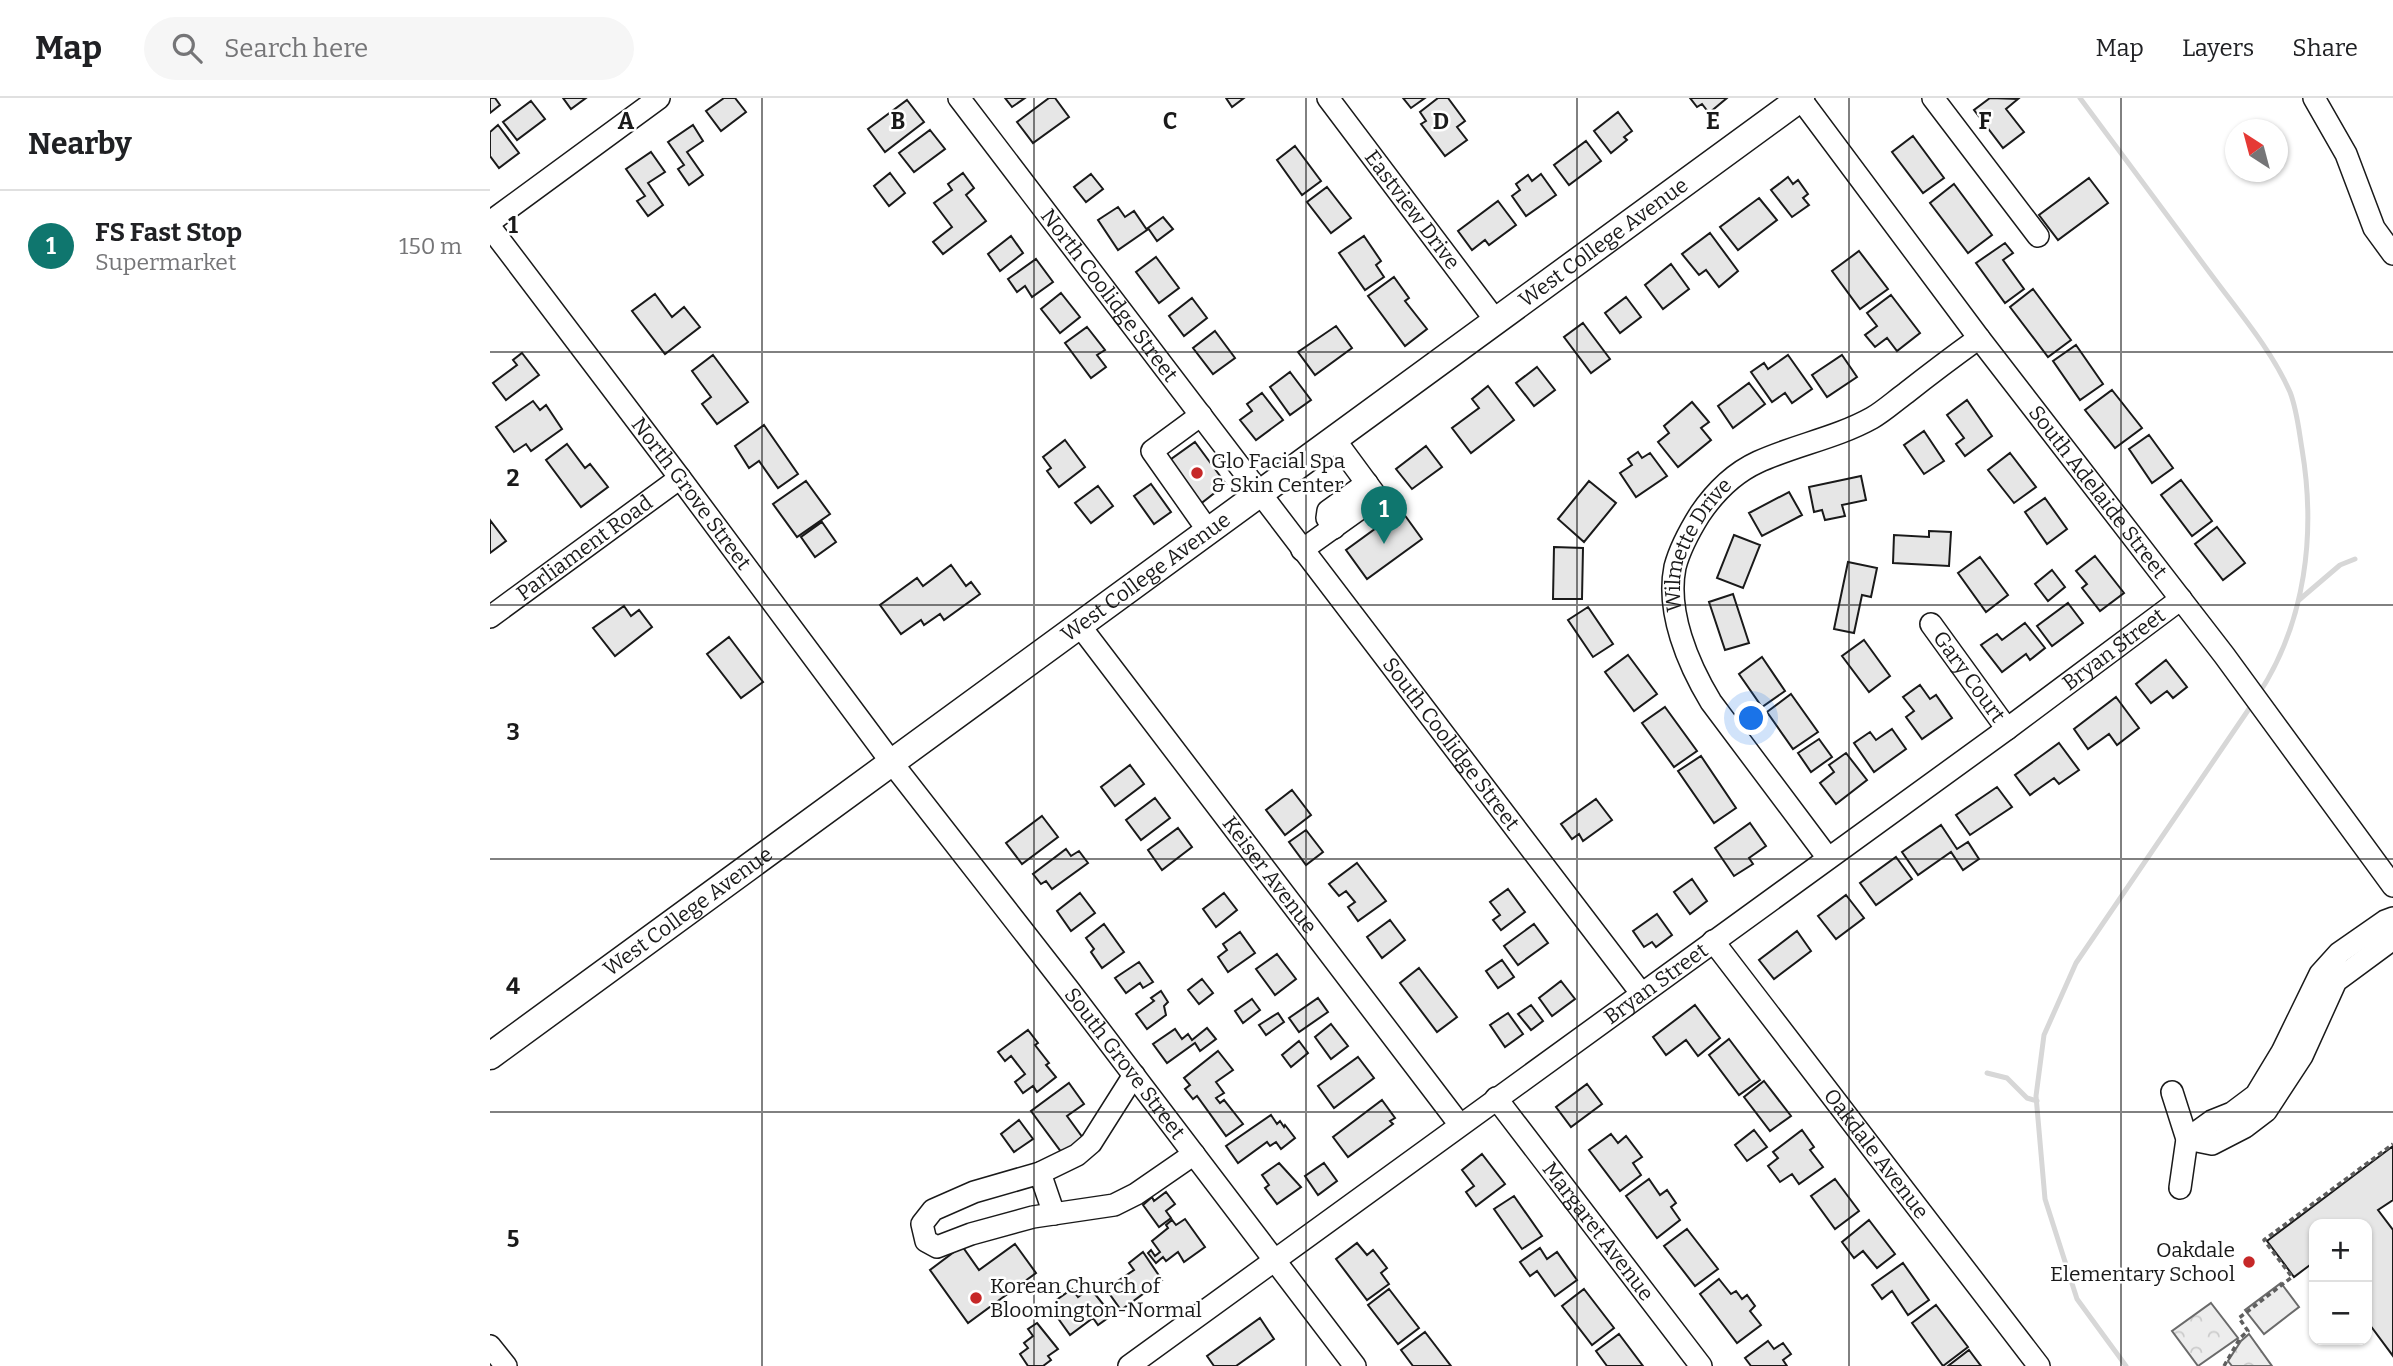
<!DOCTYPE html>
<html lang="en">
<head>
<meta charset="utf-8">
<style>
	:root { --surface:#fff; --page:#f6f6f6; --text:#202124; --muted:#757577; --line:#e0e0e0; --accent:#0f766e }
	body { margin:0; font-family:Bitter,serif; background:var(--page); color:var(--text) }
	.controls { position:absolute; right:21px; bottom:21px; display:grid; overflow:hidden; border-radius:14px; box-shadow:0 2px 5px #0004 }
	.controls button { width:63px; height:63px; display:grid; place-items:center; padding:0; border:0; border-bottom:2px solid var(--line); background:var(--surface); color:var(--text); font:35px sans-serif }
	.compass { position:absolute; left:1735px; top:21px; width:63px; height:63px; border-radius:50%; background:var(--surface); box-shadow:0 2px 5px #0004; rotate:324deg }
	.you { position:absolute; left:1262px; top:621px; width:24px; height:24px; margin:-18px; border:5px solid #fff; border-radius:50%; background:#1a73e8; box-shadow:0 0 0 10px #1a73e833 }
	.badge { display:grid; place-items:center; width:46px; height:46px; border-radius:50%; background:var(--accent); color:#fff; font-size:23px; font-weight:700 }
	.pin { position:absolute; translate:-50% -58px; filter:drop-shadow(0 2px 4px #0008) }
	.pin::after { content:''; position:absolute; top:37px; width:24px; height:21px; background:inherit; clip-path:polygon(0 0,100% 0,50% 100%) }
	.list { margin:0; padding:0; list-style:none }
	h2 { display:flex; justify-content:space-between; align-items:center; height:91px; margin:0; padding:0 28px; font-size:30px }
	h2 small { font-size:23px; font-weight:400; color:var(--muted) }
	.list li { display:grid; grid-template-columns:46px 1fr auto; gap:21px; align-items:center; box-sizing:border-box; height:112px; padding:0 28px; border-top:2px solid var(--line) }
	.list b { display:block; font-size:26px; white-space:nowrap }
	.list p { margin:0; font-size:23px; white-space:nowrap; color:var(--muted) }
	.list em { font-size:23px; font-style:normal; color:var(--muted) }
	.icon { flex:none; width:38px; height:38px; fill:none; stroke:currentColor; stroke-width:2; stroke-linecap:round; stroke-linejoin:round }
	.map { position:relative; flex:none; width:1903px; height:1268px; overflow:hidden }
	header { display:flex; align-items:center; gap:42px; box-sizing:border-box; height:98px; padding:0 35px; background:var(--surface); border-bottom:2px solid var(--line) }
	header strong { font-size:33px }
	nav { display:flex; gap:38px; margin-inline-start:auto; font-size:24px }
	.search { width:490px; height:63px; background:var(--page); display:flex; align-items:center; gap:18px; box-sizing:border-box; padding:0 24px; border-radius:38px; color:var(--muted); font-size:26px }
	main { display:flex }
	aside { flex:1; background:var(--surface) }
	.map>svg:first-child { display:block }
</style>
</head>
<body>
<header>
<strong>Map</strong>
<div class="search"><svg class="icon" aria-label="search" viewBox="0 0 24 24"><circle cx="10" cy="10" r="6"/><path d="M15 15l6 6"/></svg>Search here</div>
<nav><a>Map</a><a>Layers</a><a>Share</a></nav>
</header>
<main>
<aside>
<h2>Nearby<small></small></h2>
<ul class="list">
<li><span class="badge">1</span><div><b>FS Fast Stop</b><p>Supermarket</p></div><em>150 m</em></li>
</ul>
</aside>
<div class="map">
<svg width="1903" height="1268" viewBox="0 0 1903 1268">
	<defs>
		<pattern id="park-crowns" width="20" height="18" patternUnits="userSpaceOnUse" patternTransform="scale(1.75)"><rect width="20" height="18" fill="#ededed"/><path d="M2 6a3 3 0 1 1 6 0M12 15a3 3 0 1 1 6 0" fill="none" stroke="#cbcbcb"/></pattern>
	</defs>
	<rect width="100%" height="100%" fill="#fff"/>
	<path fill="url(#park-crowns)" stroke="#6a6a6a" stroke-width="2" d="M1721,1205L1748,1240L1708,1268L1682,1233Z
		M1759,1236L1782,1268H1742L1738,1263L1751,1243Z"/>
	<path fill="#ededed" stroke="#6a6a6a" stroke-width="2" d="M1791,1185L1809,1209L1774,1236L1755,1212Z"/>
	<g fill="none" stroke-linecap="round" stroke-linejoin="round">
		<path stroke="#d7d7d7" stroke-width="5" d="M1590,0C1633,58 1677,117 1720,175C1748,213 1781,251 1800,294C1807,312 1809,333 1812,351C1826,435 1816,524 1768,597
			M1809,502L1850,467L1865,461
			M1497,975L1517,980L1537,1000L1547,1003
			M1636,1268L1587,1201L1555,1101L1546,998L1554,937L1586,865L1763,605"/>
	</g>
	<path fill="#e6e6e6" stroke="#1a1a1a" stroke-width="2" d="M0,0H5L10,7L0,15Z
		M73,0H96L81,11Z
		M234,0H245L256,14L231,33L216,13Z
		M515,0H535L522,9Z
		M559,0H565L579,19L543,45L527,24Z
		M736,0H754L742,9Z
		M913,0H935L921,10Z
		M948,0H958L975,23L967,29L977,42L955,58L931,26L936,23L930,14Z
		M1200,0H1237L1219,15L1212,6L1207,9Z
		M1500,0L1528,1L1516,11L1534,34L1513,50L1484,12Z
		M417,2L434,24L395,54L378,31Z
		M41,3L55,21L27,42L13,24Z
		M1128,14L1142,33L1134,39L1137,42L1121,55L1104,33Z
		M8,27L29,55L9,70L0,58V34Z
		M203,27L213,43L197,54L213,77L199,87L188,71L194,67L178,44Z
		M440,32L455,51L424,74L409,55Z
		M1423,38L1454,80L1433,95L1402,54Z
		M1096,43L1111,63L1079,87L1064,67Z
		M805,48L831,83L812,97L787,62Z
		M161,54L175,74L158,85L173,107L158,118L147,103L155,98L136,71Z
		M400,75L415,95L399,108L384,88Z
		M473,75L484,90L476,97L496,123L453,156L443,144L462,129L444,105L462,92L458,86Z
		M601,76L613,91L596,104L584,89Z
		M1051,76L1066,97L1036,118L1022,98L1030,92L1026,86L1038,77L1042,83Z
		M1298,79L1303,86L1308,82L1318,96L1313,100L1319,107L1302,119L1281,92Z
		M1599,80L1618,105L1568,142L1549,117Z
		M1464,86L1502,137L1478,155L1440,105Z
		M837,89L861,120L841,135L817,104Z
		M1269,100L1287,122L1248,152L1230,129Z
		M1008,103L1026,127L999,147L995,142L982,152L968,133Z
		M628,109L635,119L644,113L657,132L628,152L608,122Z
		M673,119L683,131L667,143L658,130Z
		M1220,135L1248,173L1229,189L1216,172L1209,177L1192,156Z
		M521,138L533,155L510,173L498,156Z
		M874,138L891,163L886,167L894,179L875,192L849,155Z
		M1515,145L1523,155L1513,162L1534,191L1515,205L1486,165Z
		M1369,153L1398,191L1370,211L1342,173Z
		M666,159L689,190L669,205L646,174Z
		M546,161L563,184L542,199L535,188L527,194L518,181Z
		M1181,166L1199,191L1173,211L1155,187Z
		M904,179L919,200L915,203L937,231L915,248L878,198Z
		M1543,191L1581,242L1558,259L1520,209Z
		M571,195L590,219L570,235L551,211Z
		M165,196L182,219L194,209L210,229L175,256L142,213Z
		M1401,197L1430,235L1407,253L1397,240L1385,249L1375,237L1387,228L1377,215Z
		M1136,199L1151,219L1130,235L1115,215Z
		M702,200L717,220L694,238L679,218Z
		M1093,225L1120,261L1101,275L1074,239Z
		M846,228L862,250L825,277L808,254Z
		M597,229L615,252L607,257L616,269L601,280L575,245Z
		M725,233L745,260L723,276L703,250Z
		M1586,247L1613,286L1590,302L1563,263Z
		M32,255L49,277L16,302L3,285L27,267L23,262Z
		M223,257L258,304L227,326L212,306L221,299L202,273Z
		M1298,257L1322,291L1302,305L1295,295L1282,304L1261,274L1274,265L1278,271Z
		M1352,257L1367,279L1337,299L1322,277Z
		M1047,269L1065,292L1044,308L1026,285Z
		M800,274L821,302L800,317L780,289Z
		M1259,285L1275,306L1243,330L1228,308Z
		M998,288L1024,322L981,355L962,330L989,310L982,301Z
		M1622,292L1652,330L1625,350L1595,312Z
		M772,295L793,322L766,342L750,322L762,313L757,306Z
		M1477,302L1502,338L1475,358L1466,346L1474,340L1457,317Z
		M43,303L50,312L56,307L72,331L41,353L36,346L24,354L6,329Z
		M1202,304L1219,324L1211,330L1221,342L1188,369L1168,344L1179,335L1174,328Z
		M274,327L308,376L288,390L269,363L259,370L245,348Z
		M1434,333L1454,363L1434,376L1414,347Z
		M1659,337L1683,370L1662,385L1639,351Z
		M575,342L595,369L569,389L557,373L561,370L553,359Z
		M705,344L736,386L709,407L677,364Z
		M77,346L95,370L100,366L118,389L91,409L56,362Z
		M936,348L952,369L922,391L906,371Z
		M1148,354L1152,360L1160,355L1177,378L1146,399L1130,375L1142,367L1138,361Z
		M1520,355L1546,389L1524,405L1498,372Z
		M1371,378L1376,402L1352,407L1355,418L1335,422L1332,412L1324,414L1319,389Z
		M1691,382L1722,423L1702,438L1671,397Z
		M316,383L340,416L307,439L283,406Z
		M1099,383L1126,405L1094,444L1068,421Z
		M661,386L681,414L664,426L644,398Z
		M608,388L623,408L601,425L585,405Z
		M1299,394L1312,417L1272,438L1259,415Z
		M1555,400L1577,431L1557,446L1535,414Z
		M911,412L932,441L877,481L856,452Z
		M0,422L16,443L0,455Z
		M332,424L346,444L325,459L311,439Z
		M1727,429L1755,465L1733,482L1705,446Z
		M1439,433L1461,434L1459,468L1403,465L1404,437L1439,439Z
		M1244,437L1270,447L1253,490L1227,480Z
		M1064,449L1093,450L1092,501H1063Z
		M1605,458L1634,495L1610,513L1592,490L1597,486L1586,473Z
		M1490,459L1518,497L1496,514L1468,475Z
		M1358,464L1387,470L1381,499L1372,497L1364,535L1344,531Z
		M461,467L476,488L481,484L490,496L454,522L450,516L434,527L431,522L411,536L390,507L427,480L433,488Z
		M1562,472L1575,489L1558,503L1545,486Z
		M1243,496L1259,545L1235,552L1219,504Z
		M1578,505L1593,525L1562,548L1547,528Z
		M134,508L141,518L149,512L162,529L125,558L103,530Z
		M1098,509L1123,546L1103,559L1078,522Z
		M1535,525L1555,550L1540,562L1536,556L1512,574L1491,547L1507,536L1512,542Z
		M239,539L273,584L251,600L217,556Z
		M1374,542L1400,578L1379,594L1352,558Z
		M1138,557L1167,596L1144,613L1115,574Z
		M1272,559L1295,593L1272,609L1249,576Z
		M1676,562L1697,589L1683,600L1677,593L1661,605L1646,586Z
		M1430,587L1440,601L1446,597L1462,620L1432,641L1416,619L1424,613L1413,599Z
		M1301,596L1328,634L1303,651L1277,614Z
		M1626,599L1649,630L1627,647L1619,636L1598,651L1584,631Z
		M1175,609L1207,653L1184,669L1152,625Z
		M1402,631L1416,651L1384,674L1364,645L1380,634L1386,642Z
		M1329,641L1342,659L1321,674L1308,655Z
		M1569,645L1589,672L1569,686L1564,680L1540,697L1525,677Z
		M1356,655L1377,682L1346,706L1330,685L1344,674L1339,667Z
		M1211,658L1246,710L1224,725L1188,673Z
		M640,667L654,686L625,708L611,689Z
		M1507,689L1522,709L1480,737L1466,717Z
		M802,692L821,717L795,737L776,712Z
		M665,700L680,720L651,742L636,722Z
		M1106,701L1122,722L1093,743L1089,736L1082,741L1071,726Z
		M552,718L568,739L532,766L516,745Z
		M1260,725L1276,748L1259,760L1263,766L1244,778L1225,750Z
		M1451,727L1467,751L1478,744L1489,761L1473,772L1461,754L1428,777L1412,754Z
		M688,730L702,749L672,772L658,752Z
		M816,732L833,754L816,767L799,744Z
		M576,751L581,758L589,753L598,765L562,791L556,783L551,786L543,776Z
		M1406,759L1422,781L1386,807L1370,785Z
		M867,765L896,803L868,823L858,809L865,804L856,793L849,798L839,786Z
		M1202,781L1217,803L1200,816L1184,794Z
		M1018,791L1035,814L1011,832L1003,822L1010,817L1000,804Z
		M590,795L605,815L581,833L567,813Z
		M734,795L747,812L726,829L713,811Z
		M1356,797L1374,820L1346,841L1328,818Z
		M1167,816L1182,837L1166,849L1162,844L1154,849L1143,833Z
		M900,822L915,842L892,860L877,839Z
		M614,826L634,854L612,870L601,854L604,851L596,840Z
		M1044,826L1058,845L1028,867L1014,848Z
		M1307,833L1321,853L1284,881L1269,862Z
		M750,834L765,855L738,874L728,859L737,852L733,846Z
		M787,856L806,881L785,897L766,871Z
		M1012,862L1024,879L1008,890L996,873Z
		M649,864L663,884L653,890L650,885L636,895L625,880Z
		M929,870L967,919L947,934L910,885Z
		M712,881L723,895L709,906L698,892Z
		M1071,883L1085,901L1062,918L1049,900Z
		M671,893L678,904L674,908L676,917L657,931L646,916L664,903L661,900Z
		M828,900L838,914L809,934L799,920Z
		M762,901L770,912L753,925L745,913Z
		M1041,907L1053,923L1041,932L1028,916Z
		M1205,907L1230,940L1208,958L1196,942L1176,957L1163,939Z
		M788,915L794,924L776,937L769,927Z
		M1018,915L1033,936L1015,949L1000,927Z
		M841,926L858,948L841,961L825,939Z
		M717,930L726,941L710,953L705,945L677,965L663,946L685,931L692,941L698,936L702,942Z
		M538,932L548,945L545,947L559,965L556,967L566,979L547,994L543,988L533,995L525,984L535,976L521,958L515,963L508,954Z
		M1239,941L1270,982L1249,997L1219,957Z
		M809,943L818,955L801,969L792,957Z
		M728,953L743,972L726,984L734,995L726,1000L730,1005L734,1002L753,1026L736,1038L707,998L703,1001L695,991L700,987L694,980Z
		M868,959L884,980L844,1010L828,988Z
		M1274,983L1301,1018L1280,1033L1254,999Z
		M579,985L594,1006L577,1018L593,1040L572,1055L541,1013Z
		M1097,986L1112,1006L1081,1029L1066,1009Z
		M892,1002L905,1020L900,1023L903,1026L858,1059L843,1039Z
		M781,1017L787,1026L790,1023L794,1029L795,1027L805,1040L791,1051L786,1044L780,1048L777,1044L748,1065L736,1048Z
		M529,1022L543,1041L524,1054L511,1036Z
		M1264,1032L1277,1049L1257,1063L1245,1047Z
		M1312,1032L1324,1049L1320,1052L1333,1069L1309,1086L1302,1076L1290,1084L1278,1068L1288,1060L1283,1054Z
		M1121,1036L1128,1045L1136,1038L1152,1059L1143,1065L1151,1077L1130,1093L1099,1052Z
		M1903,1048V1102L1888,1112L1903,1132V1258L1877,1223V1126H1824V1164L1804,1179L1777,1143Z
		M992,1056L1015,1086L986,1108L976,1094L984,1088L972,1072Z
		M789,1065L811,1089L787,1106L775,1090L779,1087L772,1077Z
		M834,1065L847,1083L828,1097L815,1078Z
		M1159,1081L1170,1097L1177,1092L1186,1105L1181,1109L1190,1122L1167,1140L1136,1098Z
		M1345,1081L1369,1113L1345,1131L1321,1098Z
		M676,1094L685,1106L676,1113L681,1120L669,1129L653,1107L662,1099L664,1103Z
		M1024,1098L1052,1138L1032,1151L1004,1111Z
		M695,1121L715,1149L694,1164L688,1154L676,1163L673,1159L666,1165L658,1155L661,1152L665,1158L670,1154L662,1143L678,1130L676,1127L682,1122L686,1127Z
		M1379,1122L1405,1156L1387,1170L1373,1153L1364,1160L1352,1144Z
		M1197,1131L1228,1171L1205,1188L1174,1148Z
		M867,1145L877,1157L883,1152L897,1170L891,1175L899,1186L877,1202L846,1161Z
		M525,1146L546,1175L478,1225L440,1172L472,1148L489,1172Z
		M1050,1150L1057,1161L1067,1154L1087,1182L1065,1198L1047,1173L1040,1178L1030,1164Z
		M653,1154L672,1182L631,1212L616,1191L644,1172L639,1165Z
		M1413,1165L1439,1202L1418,1217L1402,1193L1392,1201L1382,1187Z
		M1229,1181L1241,1196L1246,1193L1252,1201L1257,1197L1265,1208L1260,1213L1271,1227L1247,1245L1210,1196Z
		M600,1190L622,1217L608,1227L603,1220L580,1237L565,1216L571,1212L565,1203L582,1191L588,1199Z
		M899,1191L929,1230L908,1246L878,1207Z
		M1094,1191L1124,1230L1102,1247L1072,1208Z
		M1446,1207L1478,1249L1453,1268L1422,1225Z
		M770,1220L784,1241L746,1268H724L717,1258Z
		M547,1225L568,1251L558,1258L561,1262L553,1268H538L530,1256L538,1250L534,1245L543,1238L538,1231Z
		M935,1234L961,1268H923L911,1252Z
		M1129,1236L1153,1268H1117L1106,1253Z
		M1278,1243L1284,1251L1293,1245L1301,1256L1293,1262L1297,1268H1261L1255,1260Z
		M1479,1252L1491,1268H1458Z"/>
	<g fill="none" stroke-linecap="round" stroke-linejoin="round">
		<defs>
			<g id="minor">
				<path id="s1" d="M469,0L1151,895"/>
				<path id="s2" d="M838,0L1006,223"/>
				<path id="s3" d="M1310,0L1489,240L1734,557L1903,788"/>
				<path d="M1443,0L1548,138"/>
				<path d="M1824,0L1856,56L1884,130L1903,156"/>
				<path d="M0,124L169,0"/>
				<path id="s4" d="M0,129L190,380L402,665L579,892L865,1268"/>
				<path d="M711,317L662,353L719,434"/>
				<path d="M844,430L837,420L838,413L877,385"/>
				<path d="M812,452L882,402L884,395L845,342"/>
				<path id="s5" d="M0,519L190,380"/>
				<path id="s6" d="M1441,526L1517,631"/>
				<path id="s7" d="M590,528L970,1027"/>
				<path id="s8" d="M1338,760L1221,604C1198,566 1176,514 1185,469C1190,450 1200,432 1210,416C1225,394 1244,375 1268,364C1305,347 1346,340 1382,320C1394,313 1405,303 1416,295C1440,276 1464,258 1489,240"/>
				<path id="s9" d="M1223,843L1549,1268"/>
				<path d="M644,977L601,1045L587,1057L550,1075L484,1094L443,1112L432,1126L436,1143L447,1149L481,1136L543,1119L624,1107L646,1096L704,1056"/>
				<path d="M1682,994L1697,1041L1690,1090"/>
				<path id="s10" d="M1006,1000L1211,1268"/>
				<path d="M1697,1041L1722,1023L1742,1015L1766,997L1792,954L1830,876L1849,855L1895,823L1903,820"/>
				<path d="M1697,1041L1722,1046L1755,1029L1776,1013L1812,958L1846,883L1903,841"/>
				<path d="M550,1075L564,1116"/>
				<path d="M0,1248L16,1268"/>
				<path id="s11" d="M639,1268L1517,631L1691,501"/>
			</g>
			<g id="major">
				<path id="s12" d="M0,958L1311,0"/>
			</g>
		</defs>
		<use href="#minor" stroke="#1a1a1a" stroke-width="24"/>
		<use href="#major" stroke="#1a1a1a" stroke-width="29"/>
		<path stroke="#5f5f5f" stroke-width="3.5" stroke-dasharray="5 3.5" stroke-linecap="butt" d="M1734,1268L1750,1240L1758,1233L1749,1220L1802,1179L1774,1142L1903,1046"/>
		<use href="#minor" stroke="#fff" stroke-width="21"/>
		<use href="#major" stroke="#fff" stroke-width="26"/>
	</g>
	<path fill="none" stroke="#1a1a1a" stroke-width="2" stroke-opacity="0.55" d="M272,0V1268M544,0V1268M816,0V1268M1087,0V1268M1359,0V1268M1631,0V1268M0,254H1903M0,507H1903M0,761H1903M0,1014H1903"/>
	<g fill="#c62828" stroke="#fff" stroke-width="2.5">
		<circle cx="707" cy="375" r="7"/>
		<circle cx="1759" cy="1164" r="7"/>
		<circle cx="486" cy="1200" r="7"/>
	</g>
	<g text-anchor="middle" stroke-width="5" stroke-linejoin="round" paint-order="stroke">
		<g font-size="21" fill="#1a1a1a" stroke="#fff">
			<text dy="7" stroke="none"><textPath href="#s2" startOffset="140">Eastview Drive</textPath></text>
			<text dy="7" stroke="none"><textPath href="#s12" startOffset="1379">West College Avenue</textPath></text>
			<text dy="7" stroke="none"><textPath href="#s1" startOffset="248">North Coolidge Street</textPath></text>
			<text dy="7" stroke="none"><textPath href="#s3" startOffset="494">South Adelaide Street</textPath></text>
			<text dy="7" stroke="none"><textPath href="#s4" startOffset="334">North Grove Street</textPath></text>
			<text dy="7" stroke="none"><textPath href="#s5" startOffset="117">Parliament Road</textPath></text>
			<text dy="7" stroke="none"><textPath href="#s8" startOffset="366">Wilmette Drive</textPath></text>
			<text dy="7" stroke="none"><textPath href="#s12" startOffset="812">West College Avenue</textPath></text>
			<text dy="7" stroke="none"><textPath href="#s11" startOffset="1218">Bryan Street</textPath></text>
			<text dy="7" stroke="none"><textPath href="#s6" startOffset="65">Gary Court</textPath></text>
			<text dy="7" stroke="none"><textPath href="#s1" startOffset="812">South Coolidge Street</textPath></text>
			<text dy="7" stroke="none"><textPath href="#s7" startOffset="313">Keiser Avenue</textPath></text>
			<text dy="7" stroke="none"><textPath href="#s12" startOffset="245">West College Avenue</textPath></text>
			<text dy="7" stroke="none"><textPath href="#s11" startOffset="651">Bryan Street</textPath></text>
			<text dy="7" stroke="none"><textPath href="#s4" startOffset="1050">South Grove Street</textPath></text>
			<text dy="7" stroke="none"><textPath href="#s9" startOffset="268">Oakdale Avenue</textPath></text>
			<text dy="7" stroke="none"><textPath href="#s10" startOffset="168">Margaret Avenue</textPath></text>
		</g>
		<g font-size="21" fill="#1a1a1a" stroke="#fff" text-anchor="start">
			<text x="721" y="370">Glo Facial Spa<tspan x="721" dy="24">&amp; Skin Center</tspan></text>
			<text x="1745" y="1159" text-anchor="end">Oakdale<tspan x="1745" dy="24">Elementary School</tspan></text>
			<text x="500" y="1195">Korean Church of<tspan x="500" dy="24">Bloomington-Normal</tspan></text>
		</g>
	</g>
	<g font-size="23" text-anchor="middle" font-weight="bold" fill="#1a1a1a" stroke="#fff" stroke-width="5" stroke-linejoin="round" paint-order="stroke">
		<text x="136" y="31">A</text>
		<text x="408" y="31">B</text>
		<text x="680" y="31">C</text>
		<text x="951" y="31">D</text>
		<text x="1223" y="31">E</text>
		<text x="1495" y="31">F</text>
		<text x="23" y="135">1</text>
		<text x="23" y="388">2</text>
		<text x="23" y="642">3</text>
		<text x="23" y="896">4</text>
		<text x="23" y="1149">5</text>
	</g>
</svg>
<div class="controls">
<button>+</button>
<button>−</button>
</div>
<svg class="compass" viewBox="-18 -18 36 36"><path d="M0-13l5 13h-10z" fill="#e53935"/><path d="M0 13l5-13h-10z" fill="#757577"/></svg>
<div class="you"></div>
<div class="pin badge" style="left:894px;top:446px">1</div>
</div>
</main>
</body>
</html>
